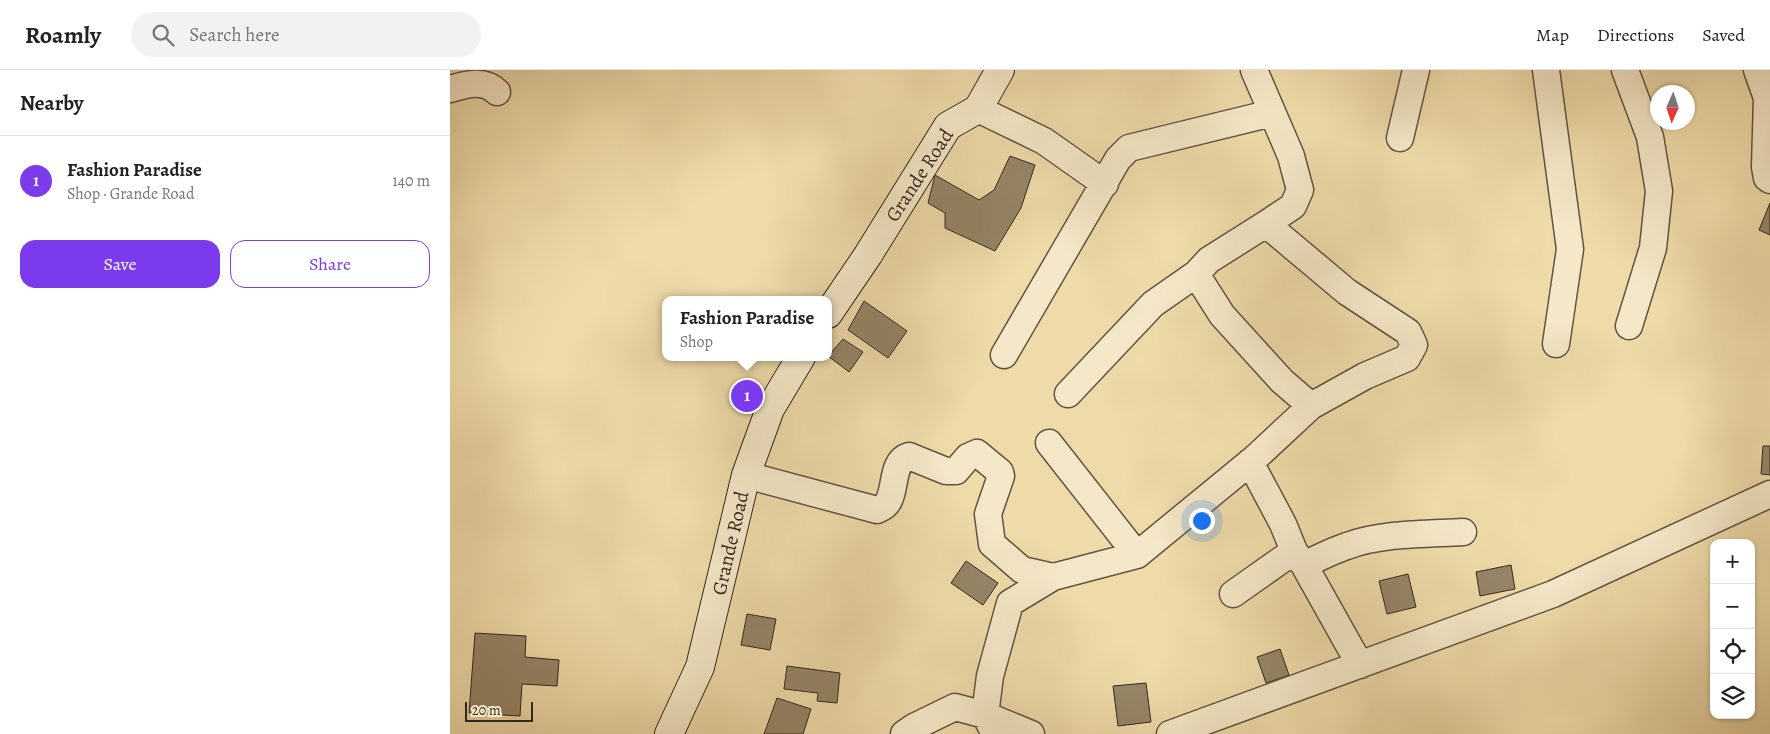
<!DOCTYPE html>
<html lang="en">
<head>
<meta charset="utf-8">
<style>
	:root { --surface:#fff; --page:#f2f2f2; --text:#222; --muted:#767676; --line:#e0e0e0; --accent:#7c3aed }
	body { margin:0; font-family:Alegreya,serif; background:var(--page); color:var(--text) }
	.controls { position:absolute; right:15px; bottom:15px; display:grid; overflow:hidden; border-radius:10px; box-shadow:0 1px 4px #0004 }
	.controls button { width:45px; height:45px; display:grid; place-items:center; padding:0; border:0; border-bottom:1px solid var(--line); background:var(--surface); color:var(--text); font:25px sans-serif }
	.compass { position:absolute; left:1200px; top:15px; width:45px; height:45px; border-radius:50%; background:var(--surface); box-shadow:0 1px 4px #0004; rotate:183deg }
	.scale { position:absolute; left:15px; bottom:12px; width:68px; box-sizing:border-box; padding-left:5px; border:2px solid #34271f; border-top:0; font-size:14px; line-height:18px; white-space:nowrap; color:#34271f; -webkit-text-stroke:4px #f5e8c8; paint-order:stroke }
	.you { position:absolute; left:751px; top:450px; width:18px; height:18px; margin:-12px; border:4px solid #fff; border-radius:50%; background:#1a73e8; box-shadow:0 0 0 8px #1a73e833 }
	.badge { display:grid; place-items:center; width:32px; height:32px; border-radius:50%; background:var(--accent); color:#fff; font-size:16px; font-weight:700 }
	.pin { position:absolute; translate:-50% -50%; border:2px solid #fff; box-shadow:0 1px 5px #0006 }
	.popup { position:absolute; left:212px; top:226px; width:170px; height:65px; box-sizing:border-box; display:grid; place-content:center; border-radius:10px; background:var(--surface); filter:drop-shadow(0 1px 4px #0005); font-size:16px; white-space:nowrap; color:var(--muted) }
	.popup b { font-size:19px; color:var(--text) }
	.popup::after { content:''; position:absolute; left:50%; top:100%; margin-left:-10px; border:10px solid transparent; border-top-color:var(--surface) }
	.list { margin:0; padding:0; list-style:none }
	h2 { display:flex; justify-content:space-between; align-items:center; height:65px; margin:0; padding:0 20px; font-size:21px }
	h2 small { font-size:16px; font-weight:400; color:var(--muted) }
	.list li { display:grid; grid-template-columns:32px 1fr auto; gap:15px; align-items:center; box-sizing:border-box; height:90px; padding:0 20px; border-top:1px solid var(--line) }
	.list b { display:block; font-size:19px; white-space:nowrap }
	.list p { margin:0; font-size:16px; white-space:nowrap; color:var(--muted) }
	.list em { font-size:16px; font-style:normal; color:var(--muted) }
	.actions { display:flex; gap:10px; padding:15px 20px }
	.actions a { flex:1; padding:11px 0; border:1px solid var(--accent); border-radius:15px; text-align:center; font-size:18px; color:var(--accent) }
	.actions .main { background:var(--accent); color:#fff }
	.icon { flex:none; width:28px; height:28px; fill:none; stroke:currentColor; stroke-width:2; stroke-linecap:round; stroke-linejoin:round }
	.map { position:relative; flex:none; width:1320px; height:664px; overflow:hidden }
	header { display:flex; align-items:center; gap:30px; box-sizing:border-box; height:70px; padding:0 25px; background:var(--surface); border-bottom:1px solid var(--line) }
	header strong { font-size:24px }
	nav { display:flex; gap:28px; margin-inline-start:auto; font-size:18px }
	.search { width:350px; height:45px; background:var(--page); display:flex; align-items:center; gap:12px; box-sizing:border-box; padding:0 18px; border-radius:28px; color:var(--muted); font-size:19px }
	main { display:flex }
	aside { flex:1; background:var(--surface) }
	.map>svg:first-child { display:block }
</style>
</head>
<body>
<header>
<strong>Roamly</strong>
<div class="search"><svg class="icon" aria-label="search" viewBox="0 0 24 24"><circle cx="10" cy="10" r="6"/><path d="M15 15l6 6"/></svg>Search here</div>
<nav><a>Map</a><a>Directions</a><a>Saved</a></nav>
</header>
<main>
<aside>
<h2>Nearby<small></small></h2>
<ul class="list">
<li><span class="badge">1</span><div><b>Fashion Paradise</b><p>Shop · Grande Road</p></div><em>140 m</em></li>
</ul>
<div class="actions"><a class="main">Save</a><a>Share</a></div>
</aside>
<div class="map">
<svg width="1320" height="664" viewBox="0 0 1320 664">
	<rect width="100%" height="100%" fill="#efdbaa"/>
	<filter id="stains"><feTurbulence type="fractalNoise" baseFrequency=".004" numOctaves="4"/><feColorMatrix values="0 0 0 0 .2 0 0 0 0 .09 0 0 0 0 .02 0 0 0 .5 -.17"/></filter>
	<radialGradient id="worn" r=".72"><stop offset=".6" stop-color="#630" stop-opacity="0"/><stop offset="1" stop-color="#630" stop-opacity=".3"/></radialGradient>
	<path fill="#958567" stroke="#34271f" d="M560,86L585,95L571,138L545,181L495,158V143L478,133L485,105L529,130L544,120Z
		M1320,133V165L1309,160Z
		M414,231L457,261L438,288L398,260Z
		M393,269L413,282L399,302L378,286Z
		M1313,376H1320V405L1311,404Z
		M516,491L548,513L533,535L501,513Z
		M1061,495L1065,519L1030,526L1026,502Z
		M958,504L966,537L937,544L929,511Z
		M297,544L326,549L320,580L291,575Z
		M25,563L76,566L75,587L109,590L107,616L72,614L70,646L19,643Z
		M830,579L839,605L816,613L807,587Z
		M337,596L390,603L387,633L367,631L368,623L334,619Z
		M696,613L701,652L668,656L663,616Z
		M327,628L361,639L353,664H314Z"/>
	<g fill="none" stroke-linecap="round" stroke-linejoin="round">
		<defs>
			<path id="street" d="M1096,0L1120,179L1106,274
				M1175,0L1200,67L1209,121L1203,178L1179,256
				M1307,0L1317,28L1315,97L1317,108L1320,110
				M0,19C17,14 34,9 47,22
				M528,39L594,71L655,114
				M950,68L966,0
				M746,204L772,245L832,311L861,336
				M554,285L668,89L679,78L822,43
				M618,324L703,234L746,204L759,190L816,154
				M599,373L687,485
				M800,392L833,454L844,481L854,495L910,595
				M296,405L427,440C432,438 437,435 439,430C446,416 442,391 459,386L496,401H506L518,387L527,383L550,402L551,406L538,444L542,474L572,500L603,507L687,485L804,389L861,336L915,306L957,288L964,275L958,262L897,222L816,154L843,136L850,120L841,86L804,0
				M854,495C868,488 882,481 897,476C932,463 976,464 1013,462
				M783,524L844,481
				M454,664L464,657L505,637L535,645L581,664
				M545,664L535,645L540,606L560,533L603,507
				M720,664L1103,524L1320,424"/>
			<path id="secondary" d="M378,244L418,185L498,56L528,39L550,0
				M219,664L250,597L296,405L320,339L351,287"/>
		</defs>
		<use href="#street" stroke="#635442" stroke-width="29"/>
		<use href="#secondary" stroke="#34271f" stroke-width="30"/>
		<use href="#street" stroke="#f5e8c8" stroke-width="26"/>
		<use href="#secondary" stroke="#f5e8c8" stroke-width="28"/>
	</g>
	<g text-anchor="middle" stroke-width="4" stroke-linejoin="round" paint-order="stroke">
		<g font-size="20" fill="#34271f" stroke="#f5e8c8">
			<text transform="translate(469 105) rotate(-57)" y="7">Grande Road</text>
			<text transform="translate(280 473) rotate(-77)" y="7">Grande Road</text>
		</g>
	</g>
	<rect width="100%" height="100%" filter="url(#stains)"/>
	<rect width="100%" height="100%" fill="url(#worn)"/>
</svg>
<div class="controls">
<button>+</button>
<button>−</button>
<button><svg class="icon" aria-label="locate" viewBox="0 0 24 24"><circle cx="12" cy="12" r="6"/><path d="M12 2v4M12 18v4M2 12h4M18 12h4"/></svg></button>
<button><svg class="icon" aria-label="layers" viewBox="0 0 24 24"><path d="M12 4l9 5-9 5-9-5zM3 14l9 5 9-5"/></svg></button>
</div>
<svg class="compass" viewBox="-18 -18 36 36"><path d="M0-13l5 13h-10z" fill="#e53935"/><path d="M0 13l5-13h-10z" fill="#767676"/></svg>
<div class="scale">20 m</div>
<div class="you"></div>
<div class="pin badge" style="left:297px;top:326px">1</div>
<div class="popup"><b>Fashion Paradise</b>Shop</div>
</div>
</main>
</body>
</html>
